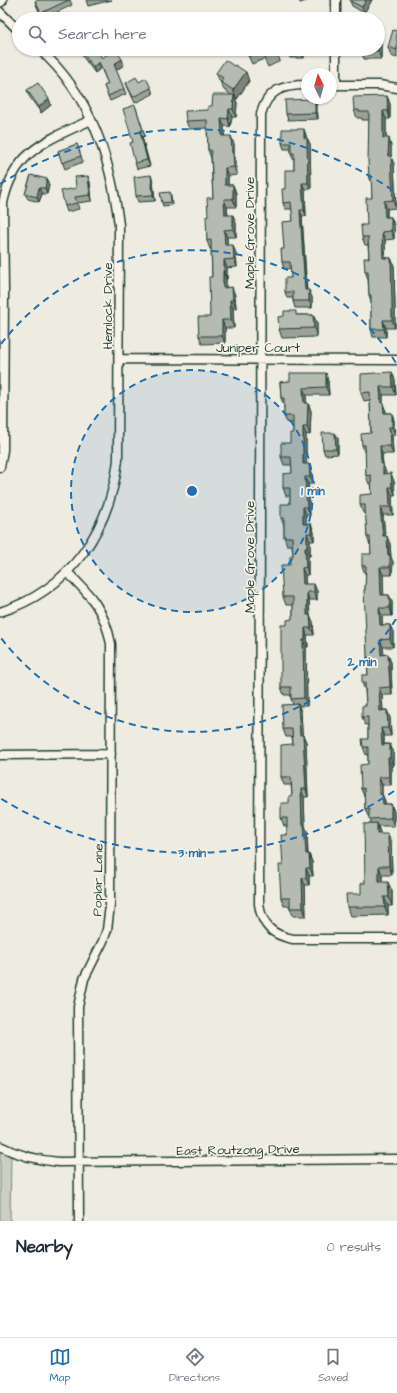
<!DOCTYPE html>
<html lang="en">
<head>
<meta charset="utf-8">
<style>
	:root { --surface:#fff; --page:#f2f2f3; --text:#1f2937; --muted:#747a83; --line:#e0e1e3; --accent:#1f6fb2 }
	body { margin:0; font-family:"Architects Daughter",sans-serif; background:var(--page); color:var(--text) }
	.compass { position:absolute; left:301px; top:68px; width:36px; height:36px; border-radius:50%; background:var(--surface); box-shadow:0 1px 3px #0004; rotate:355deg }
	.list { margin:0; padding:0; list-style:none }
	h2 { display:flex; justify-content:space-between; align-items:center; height:52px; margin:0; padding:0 16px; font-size:17px }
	h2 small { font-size:13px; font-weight:400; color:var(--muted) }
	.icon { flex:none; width:22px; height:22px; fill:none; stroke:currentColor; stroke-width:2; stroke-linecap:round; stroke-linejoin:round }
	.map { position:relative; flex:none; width:397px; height:1221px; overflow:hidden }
	.search { position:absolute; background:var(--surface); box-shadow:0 1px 3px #0004; left:12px; right:12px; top:12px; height:44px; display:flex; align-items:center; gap:10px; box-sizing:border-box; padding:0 14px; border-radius:22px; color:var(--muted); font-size:15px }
	.sheet { height:116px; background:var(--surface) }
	nav { display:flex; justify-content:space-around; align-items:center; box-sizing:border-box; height:56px; border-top:1px solid var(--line); background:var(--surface); font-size:11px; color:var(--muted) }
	nav a { display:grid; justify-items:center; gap:2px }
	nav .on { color:var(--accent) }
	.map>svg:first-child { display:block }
</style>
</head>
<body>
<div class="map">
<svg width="397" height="1221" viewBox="0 0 397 1221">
	<rect width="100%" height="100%" fill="#eeece1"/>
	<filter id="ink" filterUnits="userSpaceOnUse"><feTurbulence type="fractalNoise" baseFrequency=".025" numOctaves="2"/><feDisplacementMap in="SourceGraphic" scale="8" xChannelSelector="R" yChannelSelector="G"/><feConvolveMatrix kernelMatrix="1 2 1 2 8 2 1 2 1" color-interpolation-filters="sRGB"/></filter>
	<g filter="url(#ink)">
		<path fill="#cccfc4" stroke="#76867c" d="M0,1146L11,1152L10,1221H0Z"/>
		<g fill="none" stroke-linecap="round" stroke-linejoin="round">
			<defs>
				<path id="street" d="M336,0V19
					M0,12L19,31
					M307,85C283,85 268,89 261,114L259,904C262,926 272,935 293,939H397
					M331,85H379L397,88
					M336,85V49
					M119,359L397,360
					M0,467L3,450L4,292L3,203C14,150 48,140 91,120
					M67,572C90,594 105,611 111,644L110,905L107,930L103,941L84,979L78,1007L79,1221
					M0,612C70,590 110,530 118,460L119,225C111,159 91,95 39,49
					M0,755L111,754
					M0,1146C19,1156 37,1160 59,1162L397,1159"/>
				<path id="secondary" d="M0,1L1,0"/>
			</defs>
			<use href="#street" stroke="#1f3d34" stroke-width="11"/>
			<use href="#secondary" stroke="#1f3d34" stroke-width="14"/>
			<use href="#street" stroke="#f7f3e8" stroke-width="8"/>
			<use href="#secondary" stroke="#f7f3e8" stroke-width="11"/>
		</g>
		<path fill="#9ca197" stroke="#1f3d34" d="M36,0H70L72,5L43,19L37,7L35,1Z
			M86,0H112L88,6Z
			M299,0H310L300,3Z
			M372,0L364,13L352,6L350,1Z
			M397,31V58L391,56L388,47Z
			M381,39V59H364L361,51H358V49H378Z
			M245,49H276L280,61L268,67L264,59L252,64Z
			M288,49H313L303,50L304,58H290L288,52Z
			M81,51L124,65L116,70L126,94L110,101L104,86L108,84L101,68L95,73L83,57Z
			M216,73L249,81L237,99L235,98L237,103L236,117H232L230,127L224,126V136L234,144V155L236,161L237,175L228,176V185H233L236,193V207H227L228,215L236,223V237H227V245L236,253L237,267L227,268V279H226V288L235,295L236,308H233L234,328H225V343L202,344L199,336L210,317L212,277L211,248L210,249L207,241L208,216L213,198L211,158L208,150L207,128L189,129L186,121L208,110L212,106L231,95L224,90Z
			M139,82L151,88L153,94L135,103L128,88L126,83Z
			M27,90L49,99L51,105L41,113L29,96Z
			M387,96L390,104V119H386V138L391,146V157L394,164L396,208L387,209V217H391L394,225V239L385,240V258H391L394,266L395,309V328H386V337H373L371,329V301L369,295L368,279L365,271L369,258L368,245H365L362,237L367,225L372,198V184L369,176V120H362V118H357L354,110Z
			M315,99L317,105L318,119L288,120L286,114Z
			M135,105L145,136L142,137L150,166L137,169L135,163L133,142Z
			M306,135V138H307L310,144L311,189H305L306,216H302L307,290L312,297V308H295L293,301V298H287L285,292L291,278V268L284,269L282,262L284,249L293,221L292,209H285L283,203L285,189L294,170V159H293L291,153V149H284L282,143Z
			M77,144L83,162L65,169L58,151Z
			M31,175L49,185L47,194H42L39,202L28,199L25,194Z
			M153,181L155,201L138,202L136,196Z
			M90,182L92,201L77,203L79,209L67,212L65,206L76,188Z
			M170,192L171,195L172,205L163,206L162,203Z
			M297,315H313L317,323V337L282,338L279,329Z
			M392,372L395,380L396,395H383V404L386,413H392L394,421L395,435H392L393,454H382L383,465L386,474L394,481L395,495H392L393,515H383L385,536L390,544L391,558L393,562L392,575H383V595H389L392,602V616H382V625H390L393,632V647H383L384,655L391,662L392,695H382L383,710H387L390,718L391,736H384V744H390L393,752V766H391V785H382V794L385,801V804H391L394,812V826H378L380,832V834L391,842L392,875H382V882L392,891V906H388V915L350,916L347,907L361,894L365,883L371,823L369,816H368L365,809V796H364L361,789L368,764V755H366L363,747L368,739V725H365L362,717L366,706L365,690L362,683L368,675L365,590L366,574H365L362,566L371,554V545H370L367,537L366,513H363L360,505L372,494L371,483L369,484L366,476V453H365L362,445L371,433L370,400L364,401L361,393Z
			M328,381L329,395H306V403H308L311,411L310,435L306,434V464L312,472L313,484H308L310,515H306V524H311L314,532V541H310V556H308V575H305V584L317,591V600H309L310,615L313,622L314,635H307L308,647H306L307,706H299L301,712L302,735H303L306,742L308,797H304L305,826L307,831L308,854H309L312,862L313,876H309V885H305L306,916H293L290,908V906H284L281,898L283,865L287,835V826H284L281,818L289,803L292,795L291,785H284L281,777L293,744L292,737H286L283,729L293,704L291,699V695H284L281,687L287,625L292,619L293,615V605H286L283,597L290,565L293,556L292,545H287L284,537V526L281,518L290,504V496H286L283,488L292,473V465H284L281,457L290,443L293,433V423H287L284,416V406L281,398L280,382Z
			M335,433L338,439V454L325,455L323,449Z"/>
		<path fill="#7f837b" stroke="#1f3d34" d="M366,0H372L364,13L362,7Z
			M378,30L381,39V59L378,51Z
			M301,49H303V50L304,58L301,52Z
			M122,59L124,65L116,70L114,64Z
			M99,62L101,68L95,73L93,67Z
			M246,72L249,81L237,99L233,90Z
			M234,95L237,103L236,117L233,109Z
			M387,96L390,104V119L388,111Z
			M49,99L51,105L41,113L39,107Z
			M315,99L317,105L318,119L315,113Z
			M229,109L232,117L230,127L228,119Z
			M383,111L386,119V146L383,138Z
			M221,118L224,126L225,144L222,136Z
			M304,129L306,135V144L304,138Z
			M140,131L142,137L150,166L147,160Z
			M231,136L234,144V155L236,161L237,175L234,167L232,153Z
			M307,138L310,144L311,189L308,183Z
			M389,138L391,146V157L394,164L396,208L393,200L388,156Z
			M225,168L228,176V193L225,185Z
			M151,175L153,181L155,201L153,195Z
			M88,176L90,182L92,201L90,195Z
			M47,179L49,185L47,194L45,188Z
			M302,183L305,189L306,216L304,210Z
			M233,185L236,193V207L233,199Z
			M39,188L42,194L39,202L37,197Z
			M224,199L227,207L228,223L225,215Z
			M384,201L387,209V225L385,217Z
			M300,210L302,216L307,297L305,290Z
			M233,215L236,223V237L233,229Z
			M391,217L394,225V239L391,231Z
			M224,230L227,237L228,253L225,245Z
			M382,232L385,240L386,266L383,258Z
			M233,245L236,253L237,267L234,259Z
			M391,258L394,266L395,309V328L392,320Z
			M224,260L227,268V279L224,271Z
			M223,271L226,279V295L223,288Z
			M232,287L235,295L236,308L233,300Z
			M309,290L312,297V308L309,301Z
			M230,300L233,308L234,328L231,320Z
			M313,315L317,323V337L314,328Z
			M222,320L225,328V343L222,336Z
			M383,320L386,328V337L384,329Z
			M392,372L395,380L396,395L393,387Z
			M326,373L328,381L329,395L326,387Z
			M380,387L383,395V404L386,411L387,421L381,403Z
			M303,388L306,395L307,411L304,403Z
			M308,403L311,411L310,435L307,427Z
			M392,413L394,421L395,435L392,427Z
			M303,427L306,434V472L303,464Z
			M389,427L392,435L393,454L390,446Z
			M335,433L338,439V454L336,449Z
			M380,446L382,454L383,465L386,472V482L381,464Z
			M309,464L312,472L313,484L310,477Z
			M391,473L394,481L395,495L392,487Z
			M305,477L308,484L310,515L307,507Z
			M389,487L392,495L393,515L390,507Z
			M303,507L306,515V532L303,524Z
			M380,507L383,515L386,544L383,536Z
			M311,524L314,532V541L311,533Z
			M307,533L310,541V556L307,548Z
			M387,536L390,544L391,557L393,562L392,575L390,567Z
			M305,548L308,556V575L306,567Z
			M380,567L383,575L384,603L381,595Z
			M302,568L305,575L306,592L303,584Z
			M314,584L317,591V600L314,592Z
			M307,592L309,600L310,622L307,615Z
			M389,595L392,602V616L390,608Z
			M379,608L382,616L383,633L380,625Z
			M310,615L313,622L314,635L311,628Z
			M390,625L393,632V647L390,639Z
			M305,628L307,635L308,647L305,640Z
			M303,640L306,647L307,706L304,698Z
			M380,640L383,647L384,663L381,655Z
			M388,654L391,662L392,695L390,687Z
			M379,688L382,695L383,718L380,711Z
			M298,704L301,712L303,743L300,735Z
			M387,710L390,718L391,736L388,728Z
			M381,728L384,736V752L382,745Z
			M303,735L306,742L308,797L306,789Z
			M390,744L393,752V766L390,758Z
			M388,758L391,766V785L389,777Z
			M379,777L382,785V802L379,794Z
			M301,789L304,797L305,826L307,831L308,862L306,854L302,824Z
			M382,794L385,801L386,812L383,804Z
			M391,804L394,812V826L391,818Z
			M377,823L380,832V843L377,834Z
			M388,834L391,842L392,875L389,866Z
			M309,854L312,862L313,876L310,868Z
			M379,866L382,875V891L379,882Z
			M306,868L309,876V885L306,878Z
			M302,878L305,885L306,916L303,908Z
			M388,882L392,891V906L389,897Z
			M384,897L388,906V915L385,907Z"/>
		<path fill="#b5bbb0" stroke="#1f3d34" d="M36,0H69L41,13L35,1Z
			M350,0H366L362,7L350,1Z
			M378,30V51H361V49H378Z
			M393,30L397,31V50L388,47Z
			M84,49H96L102,58L115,49L122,59L114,64L124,89L108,96L104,86L108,84L99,62L93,67L81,51Z
			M246,49H276L277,52L265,58L261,50L249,56Z
			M288,49H301V52H288Z
			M225,60L234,66L235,65L246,72L233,90L221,82L223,78L216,73Z
			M136,77L139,82L146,78L151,88L133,97L126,83Z
			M38,83L49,99L39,107L27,90Z
			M213,95H234L233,109H229L228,119L221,118L222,136H231L232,153H233L234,167L225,168V185H233V199H224L225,215H233V229L224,230L225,245H233L234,259L224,260V271H223V288L232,287L233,300H230L231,320H222V336H199L198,317H210L209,277H212L211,240L207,241L206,216H208L207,198H213L211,150H208L207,120L186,121L185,111L208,110V106H212Z
			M387,96L388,111H383V138H389L388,156H391L393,200L384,201L385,217H391V231L382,232L383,258H391L392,301V320H383L384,329H371V295H369L368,271H365L364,258H369L368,237H362L361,225H367L366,198H372L371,176H369L368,161L369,112H359V110H354L353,97Z
			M315,99V113L286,114L285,100Z
			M135,105L143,130L140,131L147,160L135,163L130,143L133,142L123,109Z
			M282,129H304V138H307L308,183H302L304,210H300L305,290H309V301H293V292H285V278H291L290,262H282L281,249H284L282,222L293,221L291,202L283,203L282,189H285V170H294V153H291V143H282Z
			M77,144L81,156L62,163L58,151Z
			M31,175L47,179L45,188H39L37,197L25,194Z
			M151,175L153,195L136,196L134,177Z
			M88,176L90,195L75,197L77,203L65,206L61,191L76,188L75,177Z
			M170,192L171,202L162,203L160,193Z
			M284,311H296V315H313L314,328L279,329L278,317L284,316Z
			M392,372L393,387H380L381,403H383L384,413H392V427H389L390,446H380L381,464H383V474L391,473L392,487H389L390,507H380L383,536H387L388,555H390V567H380L381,595H389L390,608H379L380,625H390V639L380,640L381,655L388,654L390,687L379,688L380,711L387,710L388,728H381L382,745L390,744V758H388L389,777H379V794H382L383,804H391V818L369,819V808L365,809L364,788L361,789L360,765L368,764V747H363L362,739H368V717H362V706H366L365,683H362V675H368L364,590H365L366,566H362V554H371L370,537H367L365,505H360V495L372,494L371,475L366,476L365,445H362L361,434L371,433L370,392L361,393V374Z
			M290,373H326V387L303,388L304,403H308L307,427H303V464H309L310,477H305L307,507H303V524H311V533H307V548H305L306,567L302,568L303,584H314V592H307V615H310L311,628H305V640H303L304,698L291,699V687H281V625H287V620L292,619V615H293V597H283L281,565H290V556H293L292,537H284V518H281V504H290V488H283V474L292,473L291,457H281V443H290V433H293V416H284V398H281L280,382L290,381Z
			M322,433H335L336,449H323Z
			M298,704L300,735H303L306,789H301L302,824H304L306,854H309L310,868H306V878H302L303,908H290V898H281L279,865H283L281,835H287V818H281V803H289V796L292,795L291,777H281V745L293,744L292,729H283L282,705Z
			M377,823V834H388L389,866H379V882H388L389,897H384L385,907H347L346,894H361V883H365L364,824Z"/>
	</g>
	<circle cx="192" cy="491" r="121" fill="#1f6fb2" fill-opacity=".12"/>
	<g fill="none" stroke="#1f6fb2" stroke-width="2" stroke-dasharray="7 5">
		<circle cx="192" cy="491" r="121"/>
		<path d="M396 619A241 241 0 0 1 1 638M1 344A241 241 0 0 1 396 363"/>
		<path d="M394 791A362 362 0 0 1 0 798M0 184A362 362 0 0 1 394 191"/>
	</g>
	<g text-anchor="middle" stroke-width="3.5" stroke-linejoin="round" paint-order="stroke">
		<g font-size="13" fill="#1f3d34" stroke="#f7f3e8">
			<text transform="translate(249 233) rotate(-90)" y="5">Maple Grove Drive</text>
			<text transform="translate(107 306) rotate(-90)" y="5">Hemlock Drive</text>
			<text x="258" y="352">Juniper Court</text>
			<text transform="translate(249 557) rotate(-90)" y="5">Maple Grove Drive</text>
			<text transform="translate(97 880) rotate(-89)" y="5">Poplar Lane</text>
			<text transform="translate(238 1149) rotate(-1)" y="5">East Routzong Drive</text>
		</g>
	</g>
	<circle cx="192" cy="491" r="6" fill="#1f6fb2" stroke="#f7f3e8" stroke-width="2"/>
	<g font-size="12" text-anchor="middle" font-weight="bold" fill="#1f6fb2" stroke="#f7f3e8" stroke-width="3.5" stroke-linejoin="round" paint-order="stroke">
		<text x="313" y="495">1 min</text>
		<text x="362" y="666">2 min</text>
		<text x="192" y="857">3 min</text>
	</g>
</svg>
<svg class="compass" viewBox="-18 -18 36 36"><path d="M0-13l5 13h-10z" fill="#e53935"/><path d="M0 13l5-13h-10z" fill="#747a83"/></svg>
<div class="search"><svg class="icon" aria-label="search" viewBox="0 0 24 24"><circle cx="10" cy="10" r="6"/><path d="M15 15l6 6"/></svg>Search here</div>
</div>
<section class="sheet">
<h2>Nearby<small>0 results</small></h2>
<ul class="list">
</ul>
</section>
<nav>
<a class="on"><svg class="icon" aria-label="map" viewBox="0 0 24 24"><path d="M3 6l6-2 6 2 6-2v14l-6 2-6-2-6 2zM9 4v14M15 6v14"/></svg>Map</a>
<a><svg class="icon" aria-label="directions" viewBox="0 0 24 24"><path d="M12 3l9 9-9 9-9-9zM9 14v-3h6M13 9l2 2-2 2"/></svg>Directions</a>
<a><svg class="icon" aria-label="saved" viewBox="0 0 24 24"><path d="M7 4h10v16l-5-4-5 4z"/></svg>Saved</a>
</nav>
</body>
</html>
